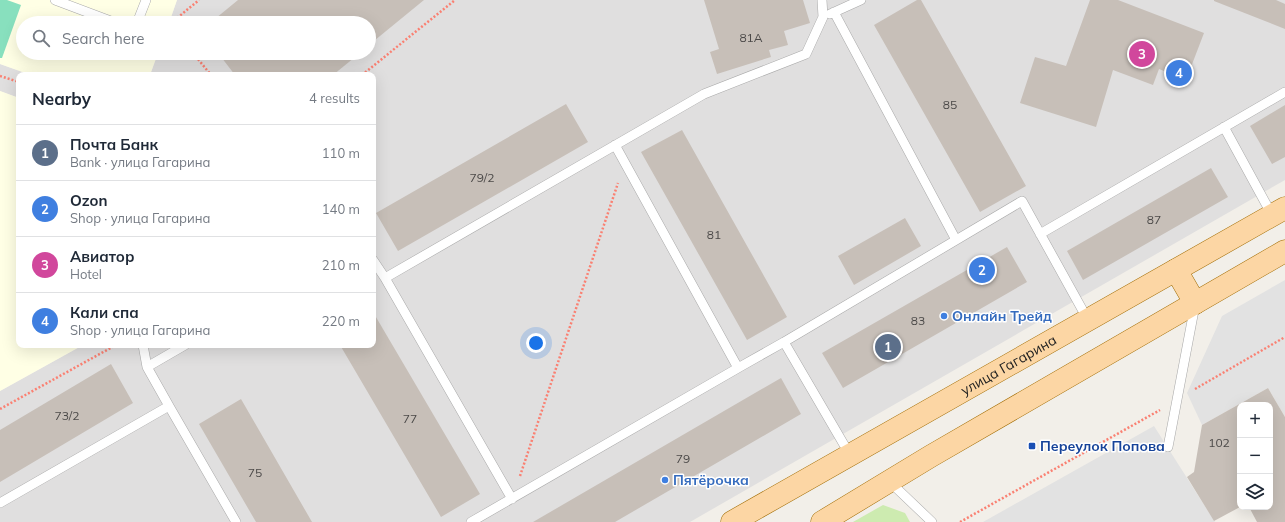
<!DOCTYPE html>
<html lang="en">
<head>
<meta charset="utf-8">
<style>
	:root { --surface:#fff; --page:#f2f2f3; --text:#1f2937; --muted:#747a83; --line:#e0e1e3; --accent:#7c3aed }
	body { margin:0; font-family:Mulish,sans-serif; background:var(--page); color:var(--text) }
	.controls { position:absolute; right:12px; bottom:12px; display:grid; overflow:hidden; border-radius:8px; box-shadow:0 4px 16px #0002 }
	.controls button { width:36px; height:36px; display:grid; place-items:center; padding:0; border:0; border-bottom:1px solid var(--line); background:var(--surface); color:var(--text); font:20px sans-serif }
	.you { position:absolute; left:536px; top:343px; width:14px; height:14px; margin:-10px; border:3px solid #fff; border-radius:50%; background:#1a73e8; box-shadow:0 0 0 6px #1a73e833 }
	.badge { display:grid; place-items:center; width:26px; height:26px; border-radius:50%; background:var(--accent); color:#fff; font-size:13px; font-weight:700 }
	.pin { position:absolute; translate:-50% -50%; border:2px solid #fff; box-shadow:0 1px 4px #0006 }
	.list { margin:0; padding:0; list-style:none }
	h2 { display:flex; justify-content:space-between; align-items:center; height:52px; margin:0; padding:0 16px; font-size:17px }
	h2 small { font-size:13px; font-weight:400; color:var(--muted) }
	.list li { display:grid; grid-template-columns:26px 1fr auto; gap:12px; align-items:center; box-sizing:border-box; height:56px; padding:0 16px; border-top:1px solid var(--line) }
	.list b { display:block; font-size:15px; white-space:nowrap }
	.list p { margin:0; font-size:13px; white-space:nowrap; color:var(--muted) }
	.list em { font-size:13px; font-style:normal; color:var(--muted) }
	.icon { flex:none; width:22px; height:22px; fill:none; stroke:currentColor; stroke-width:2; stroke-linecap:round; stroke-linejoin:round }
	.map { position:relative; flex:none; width:1285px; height:522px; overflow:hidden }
	.search { position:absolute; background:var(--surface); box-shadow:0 4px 16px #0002; left:16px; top:16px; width:360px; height:44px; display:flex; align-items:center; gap:10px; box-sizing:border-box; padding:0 14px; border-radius:22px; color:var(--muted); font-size:15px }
	.panel { position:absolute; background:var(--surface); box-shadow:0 4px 16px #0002; left:16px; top:72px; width:360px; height:276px; border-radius:8px }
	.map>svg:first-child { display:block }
</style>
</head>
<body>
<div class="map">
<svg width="1285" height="522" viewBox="0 0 1285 522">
	<rect width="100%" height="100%" fill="#f2efe9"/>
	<path fill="#e0dfdf" d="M177,0H1285V180L690,522H0V391L83,345H373V75H150L158,53H369V23H169Z
		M0,64L31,75H19V98L0,91Z"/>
	<path fill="#ffffe5" d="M0,0H177L169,23H23V53H158L150,75H31L0,64Z
		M0,91L19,98V345H83L0,391Z"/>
	<path fill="#cdebb0" d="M883,505L905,513L910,522H853Z"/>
	<path fill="#88e0be" d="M0,0H7L21,5L2,58H0Z"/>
	<path fill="#e2e2e2" d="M1285,280V417L1268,388L1202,425L1187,393L1222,316Z
		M1154,426L1215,522H983Z"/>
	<path fill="#c7bfb8" d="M238,0H424L369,45V23H210Z
		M704,0H803L810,23L784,31L788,45L769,50L771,57L717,74L710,52L719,49Z
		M917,0H921L1026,186L980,212L874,25Z
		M1090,0H1118L1204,33L1186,80L1159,69L1153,85L1113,70L1096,127L1020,103L1035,57L1066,66Z
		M1214,0H1276L1285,4V29L1214,1Z
		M218,53H360L333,75H235Z
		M566,104L588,142L398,251L376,213Z
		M1285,105V157L1272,164L1250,126Z
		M682,130L787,317L747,340L641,152Z
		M1211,168L1228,197L1083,280L1067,251Z
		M905,218L921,246L854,285L838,256Z
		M1007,247L1027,282L843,388L822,353Z
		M373,312L480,494L441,517L340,345H373Z
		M111,364L133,403L0,482V430Z
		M781,378L801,414L615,522H533Z
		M1268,388L1285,417V522H1257L1249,507H1270V405H1240V507L1214,521L1187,477L1194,472L1202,425Z
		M241,399L312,522H256L199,424Z"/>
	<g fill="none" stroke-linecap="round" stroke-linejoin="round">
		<defs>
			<path id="lane" d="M55,0L116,23
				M834,12L956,240
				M830,14L861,0
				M137,23L146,0
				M1224,127L1272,215
				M615,145L738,368L784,342L850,455
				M1040,234L1285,92
				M373,260L385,278L512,499
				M385,278L704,94L806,54L823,17L822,0
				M784,342L1022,201L1088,320
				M143,345L147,367
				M169,406L236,522
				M1168,447L1195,305
				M890,482L932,522
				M0,503L169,406L147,367L185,345
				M471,522L738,368"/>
			<g id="primary">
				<path d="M1176,270L1195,303"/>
				<path id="s1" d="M732,522L1285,208"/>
				<path d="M822,522L931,456L1285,251"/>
			</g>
		</defs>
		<use href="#lane" stroke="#a9a9a9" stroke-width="10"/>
		<use href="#primary" stroke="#a06b00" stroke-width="23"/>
		<path stroke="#fa8072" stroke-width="2.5" stroke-dasharray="2 2" stroke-linecap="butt" d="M171,23L199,0
			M193,53L211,75
			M362,75L455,0
			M0,76L19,82
			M1195,389L1285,337
			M0,409L116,345
			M520,476L618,183
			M960,522L1160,410"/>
		<use href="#lane" stroke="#fff" stroke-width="9"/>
		<use href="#primary" stroke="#fcd6a4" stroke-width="22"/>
	</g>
	<g fill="#3f7fe0" stroke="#fff" stroke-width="1.5">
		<circle cx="944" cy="316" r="4"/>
		<circle cx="665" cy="480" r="4"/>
	</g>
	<rect fill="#1a4fb4" stroke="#fff" stroke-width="1.5" x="1028" y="442" width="8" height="8" rx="2"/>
	<g text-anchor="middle" stroke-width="3" stroke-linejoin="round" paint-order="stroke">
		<g font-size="12" fill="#4b4948">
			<text x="751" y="42">81А</text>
			<text x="950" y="109">85</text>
			<text x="482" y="182">79/2</text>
			<text x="1154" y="224">87</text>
			<text x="714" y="239">81</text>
			<text x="918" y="325">83</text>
			<text x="67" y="420">73/2</text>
			<text x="410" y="423">77</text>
			<text x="1219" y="447">102</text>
			<text x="683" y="463">79</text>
			<text x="255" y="477">75</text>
		</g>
		<g font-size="14" font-weight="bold" fill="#366cbe" stroke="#fff" text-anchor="start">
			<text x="952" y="321">Онлайн Трейд</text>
			<text x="673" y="485">Пятёрочка</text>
		</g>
		<g font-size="14" fill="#222" stroke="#fff">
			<text dy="5" stroke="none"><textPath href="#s1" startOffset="318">улица Гагарина</textPath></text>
		</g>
		<g font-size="14" font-weight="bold" fill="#164399" stroke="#fff" text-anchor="start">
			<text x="1040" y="451">Переулок Попова</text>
		</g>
	</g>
</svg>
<div class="controls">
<button>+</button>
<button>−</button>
<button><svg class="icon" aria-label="layers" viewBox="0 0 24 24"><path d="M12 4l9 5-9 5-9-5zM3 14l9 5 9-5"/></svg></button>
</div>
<div class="you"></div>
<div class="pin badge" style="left:888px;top:347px;background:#5c6f8a">1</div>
<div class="pin badge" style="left:982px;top:270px;background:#3f7fe0">2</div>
<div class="pin badge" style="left:1142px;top:54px;background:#d1479c">3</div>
<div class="pin badge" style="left:1179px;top:73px;background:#3f7fe0">4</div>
<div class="search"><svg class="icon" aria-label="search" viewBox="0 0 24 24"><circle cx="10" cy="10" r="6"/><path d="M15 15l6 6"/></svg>Search here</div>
<section class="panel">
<h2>Nearby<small>4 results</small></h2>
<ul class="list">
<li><span class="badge" style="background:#5c6f8a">1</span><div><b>Почта Банк</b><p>Bank · улица Гагарина</p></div><em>110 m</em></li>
<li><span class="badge" style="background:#3f7fe0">2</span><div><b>Ozon</b><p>Shop · улица Гагарина</p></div><em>140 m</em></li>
<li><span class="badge" style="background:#d1479c">3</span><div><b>Авиатор</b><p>Hotel</p></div><em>210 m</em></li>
<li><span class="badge" style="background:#3f7fe0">4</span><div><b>Кали спа</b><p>Shop · улица Гагарина</p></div><em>220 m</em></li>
</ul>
</section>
</div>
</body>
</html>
